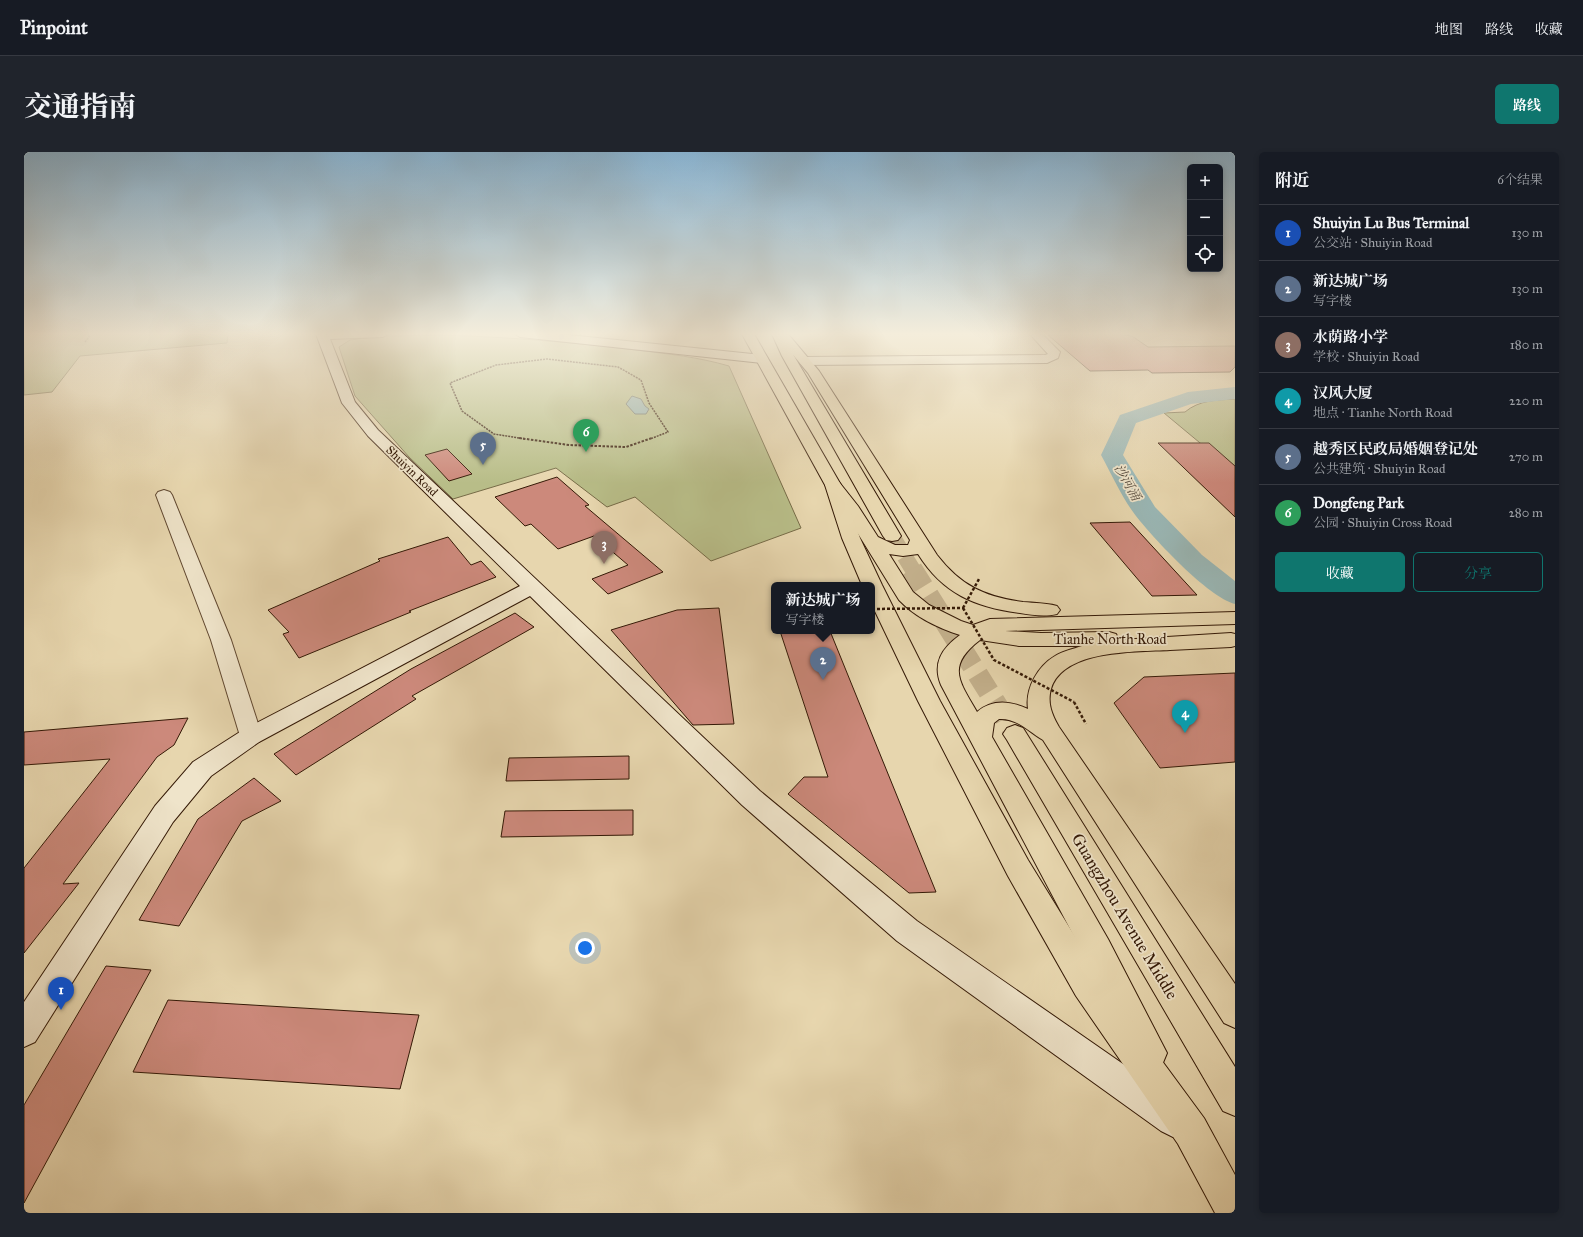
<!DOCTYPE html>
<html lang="zh">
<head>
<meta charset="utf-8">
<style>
	:root { --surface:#171b24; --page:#20242c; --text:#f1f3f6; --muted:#9ea1a6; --line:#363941; --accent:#0f766e }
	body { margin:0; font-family:"IM FELL Great Primer","Noto Serif SC",serif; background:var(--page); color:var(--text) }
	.controls { position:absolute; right:12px; top:12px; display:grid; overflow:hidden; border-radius:6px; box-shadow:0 2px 6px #0003 }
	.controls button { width:36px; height:36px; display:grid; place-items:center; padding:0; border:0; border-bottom:1px solid var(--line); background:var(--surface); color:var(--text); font:20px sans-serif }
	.you { position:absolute; left:561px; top:796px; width:14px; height:14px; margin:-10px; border:3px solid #fff; border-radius:50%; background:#1a73e8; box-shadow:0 0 0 6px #1a73e833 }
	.badge { display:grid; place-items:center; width:26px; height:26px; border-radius:50%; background:var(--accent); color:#fff; font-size:13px; font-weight:700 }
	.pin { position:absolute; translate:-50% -33px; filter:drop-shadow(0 1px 2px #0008) }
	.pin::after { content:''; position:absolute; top:21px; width:14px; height:12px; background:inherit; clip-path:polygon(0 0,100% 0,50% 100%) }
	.popup { position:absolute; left:747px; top:430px; width:104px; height:52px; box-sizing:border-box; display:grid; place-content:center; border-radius:6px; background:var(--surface); filter:drop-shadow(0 1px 3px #0005); font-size:13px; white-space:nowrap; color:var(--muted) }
	.popup b { font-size:15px; color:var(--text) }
	.popup::after { content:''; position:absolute; left:50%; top:100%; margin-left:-8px; border:8px solid transparent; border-top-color:var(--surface) }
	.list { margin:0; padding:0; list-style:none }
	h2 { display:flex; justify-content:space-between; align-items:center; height:52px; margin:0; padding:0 16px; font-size:17px }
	h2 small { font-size:13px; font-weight:400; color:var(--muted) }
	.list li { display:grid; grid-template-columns:26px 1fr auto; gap:12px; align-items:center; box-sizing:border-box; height:56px; padding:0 16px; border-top:1px solid var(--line) }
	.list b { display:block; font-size:15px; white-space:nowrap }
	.list p { margin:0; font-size:13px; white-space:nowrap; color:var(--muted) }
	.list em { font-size:13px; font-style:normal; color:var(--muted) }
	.actions { display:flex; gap:8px; padding:12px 16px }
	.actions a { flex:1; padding:9px 0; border:1px solid var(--accent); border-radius:6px; text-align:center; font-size:14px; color:var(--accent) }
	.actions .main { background:var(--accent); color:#fff }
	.icon { flex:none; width:22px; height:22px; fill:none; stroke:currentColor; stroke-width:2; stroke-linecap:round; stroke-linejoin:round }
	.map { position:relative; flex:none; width:1211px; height:1061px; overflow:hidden; border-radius:6px }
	header { display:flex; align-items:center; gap:24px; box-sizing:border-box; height:56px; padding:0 20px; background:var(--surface); border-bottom:1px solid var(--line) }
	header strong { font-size:19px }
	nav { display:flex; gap:22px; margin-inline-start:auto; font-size:14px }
	.intro { display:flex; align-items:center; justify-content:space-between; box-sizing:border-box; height:96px; padding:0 24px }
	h1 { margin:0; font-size:28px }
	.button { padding:10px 18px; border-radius:6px; background:var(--accent); color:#fff; font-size:14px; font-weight:700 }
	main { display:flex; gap:24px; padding:0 24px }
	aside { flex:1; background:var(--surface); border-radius:6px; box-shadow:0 2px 6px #0003 }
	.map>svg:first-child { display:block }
</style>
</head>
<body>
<header>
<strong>Pinpoint</strong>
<nav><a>地图</a><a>路线</a><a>收藏</a></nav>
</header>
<div class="intro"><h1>交通指南</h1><a class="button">路线</a></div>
<main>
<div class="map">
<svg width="1211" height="1061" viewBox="0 0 1211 1061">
	<rect width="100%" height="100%" fill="#e7d6ae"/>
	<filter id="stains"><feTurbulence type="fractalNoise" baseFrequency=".005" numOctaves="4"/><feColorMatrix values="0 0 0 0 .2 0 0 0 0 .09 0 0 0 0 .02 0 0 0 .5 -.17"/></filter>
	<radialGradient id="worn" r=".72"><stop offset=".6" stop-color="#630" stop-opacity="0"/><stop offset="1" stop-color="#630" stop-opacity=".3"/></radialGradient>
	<path fill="#b8bd88" stroke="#766b47" d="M0,182H204L203,191L56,204L28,240L0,243Z
		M418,183C483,185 548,190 612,198C645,202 674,205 705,214L777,376L687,409L611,345L583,355L532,316L429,347L385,305L331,244L315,195L326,188L361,184Z
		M1211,247V320L1140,261L1161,260C1175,248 1193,248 1211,247Z"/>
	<path fill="#9ab7b5" stroke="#71786f" d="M608,244L617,247L621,254L625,257L622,262H611L602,252Z"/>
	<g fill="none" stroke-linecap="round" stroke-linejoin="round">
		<path fill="#9ab7b5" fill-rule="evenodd" d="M1211,235V247L1167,252L1112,271L1099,303L1131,355L1178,403L1211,429V452C1184,445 1130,387 1112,364C1098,346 1088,323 1077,303L1096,263L1164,240Z"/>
	</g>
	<path fill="#cc897b" stroke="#341906" d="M1095,182L1108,184L1124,195L1211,194V215L1206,220L1128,221L1124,218L1066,219L1024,183Z
		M1134,291H1185L1211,314V365Z
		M423,297L448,322L425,329L401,303Z
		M533,325L565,353L561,354L639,420L584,442L568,427L604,413L570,384L534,397L507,372L501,374L471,345Z
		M1106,370L1173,443L1128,444L1066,371Z
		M424,385L447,413L457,409L472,425L385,459L387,460L275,506L259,482L265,480L244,458L356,409L354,407Z
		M695,456L710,572L669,573L587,478L653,458Z
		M491,461L510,475L388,544L392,547L272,623L250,602L387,517Z
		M756,479H806L912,740L885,741L764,642L780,625H804Z
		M1211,521V610L1136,616L1090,551L1120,525Z
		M164,566L150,593L133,605L39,732L55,731L0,801V716L86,607L0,613V580Z
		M605,604V627L482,629L485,606Z
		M230,626L257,649L218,669L155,774L115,768L174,667Z
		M609,658V683L477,685L481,659Z
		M82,814L127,818L0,1051V953Z
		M144,848L395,863L376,937L109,920Z"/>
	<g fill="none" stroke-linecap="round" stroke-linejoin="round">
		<path stroke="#c3b08c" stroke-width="16" stroke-dasharray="16 8" stroke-linecap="butt" d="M868,384L889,418"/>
		<path stroke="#c3b08c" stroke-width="21" stroke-dasharray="21 10" stroke-linecap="butt" d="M888,417L991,582"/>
		<defs>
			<path id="street" d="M1006,182H1018L1036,200L1034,206L1023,211L781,213L777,212L775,209L777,206L781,205L1021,203L1024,202Z
				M140,338L146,340L148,343L207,488L238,584L235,590L227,592L219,590L216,584L187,488L132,343L134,340Z"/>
			<path id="secondary" d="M292,182H364L359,185L306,187L331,250L354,278L736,639L893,769L1161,955L1167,967L1161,979L1149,985L1137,979L873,789L718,653L506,444L235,590L187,624L149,670L11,890L0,895V850L131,654L169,610L219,578L496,434L344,284L318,251Z
				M491,182H535L738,203L742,204L744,207L742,210L738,211L496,185Z"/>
			<path id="primary" d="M752,182H764L795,219L913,403C937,434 961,445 999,450C1011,451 1022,451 1033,454L1036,458L1033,462C1021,465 1008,463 996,461C951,455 919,442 894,402L879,404L865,402L889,440L905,453L937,469L949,473L966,467L1211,460V472L981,479L1017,481L1085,480L1092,482L1095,488L1207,481L1211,482V494L1207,495C1187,496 1166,497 1146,498C1112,500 1039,497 1027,537C1023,551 1028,563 1035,575L1211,832V876L1200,871L1019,588C1004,579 993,566 975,567L970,571L968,585L1084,787L1143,901L1138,913L1126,918L1114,913L1062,807L917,533C908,511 918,496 936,483C914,476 891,465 875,448L820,359L801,333L803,330L809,328L815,330L834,354L854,385L871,393H884L886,388L784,221ZM956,488L995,494H1058C1049,497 1039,499 1031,504C1014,514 1001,536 1004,557C987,549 968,547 953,560C935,529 922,514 956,488Z"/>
			<path id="highway" d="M718,182H730L817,333L836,386L858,433L916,549L1004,708L1074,822L1180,966L1211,1023V1061H1191L1154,992L1052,844L984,724L894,549L848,453V433H838L818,386L801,333Z
				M748,182H760L770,204L877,384L874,388L868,389L862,388L859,384L758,204Z
				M991,573L999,576L1211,915V964L1199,959L983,588L979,582L983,576Z"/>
		</defs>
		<use href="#street" stroke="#614830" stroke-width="2"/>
		<use href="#secondary" stroke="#341906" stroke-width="2"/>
		<use href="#primary" stroke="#341906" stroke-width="2"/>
		<use href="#highway" stroke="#341906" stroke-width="2"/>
		<path stroke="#341906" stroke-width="1.5" stroke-dasharray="2 1" stroke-linecap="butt" d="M61,190L67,182
			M501,287L470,282L438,259L426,231L472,213L523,207L594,215L617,228L625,251L644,280L626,287"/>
		<path stroke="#341906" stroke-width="2" stroke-dasharray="2.5 1.5" stroke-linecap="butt" d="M495,286L545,293L602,295L628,286"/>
		<path stroke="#341906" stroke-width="2.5" stroke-dasharray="3 2" stroke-linecap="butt" d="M1050,550L1062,572"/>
		<use href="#street" fill="#efe4ca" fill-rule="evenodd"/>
		<use href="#secondary" fill="#efe4ca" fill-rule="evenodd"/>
		<use href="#primary" fill="#e7d6ae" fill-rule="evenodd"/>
		<use href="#highway" fill="#e7d6ae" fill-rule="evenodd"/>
		<path stroke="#341906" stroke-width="2.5" stroke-dasharray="3 2" stroke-linecap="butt" d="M939,456L970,508L1050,550
			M939,456L955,427
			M848,457L939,456"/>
	</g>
	<linearGradient id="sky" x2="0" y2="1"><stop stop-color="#89b5d4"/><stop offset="0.55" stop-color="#f4eddb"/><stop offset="1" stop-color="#f4eddb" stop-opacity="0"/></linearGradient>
	<rect width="1211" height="331" fill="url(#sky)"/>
	<g text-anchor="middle" stroke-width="3.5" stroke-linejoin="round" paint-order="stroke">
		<g font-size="12" fill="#341906" stroke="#efe4ca">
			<text transform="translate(388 319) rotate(44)" y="4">Shuiyin Road</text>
		</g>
		<g font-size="13" font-style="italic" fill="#53483b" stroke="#efe4ca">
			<text transform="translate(1104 330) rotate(60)" y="5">沙河涌</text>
		</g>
		<g font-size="14" fill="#341906" stroke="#efe4ca">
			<text x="1086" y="492">Tianhe North Road</text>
		</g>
		<g font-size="17" fill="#341906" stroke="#efe4ca">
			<text transform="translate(1101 764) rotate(59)" y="6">Guangzhou Avenue Middle</text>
		</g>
	</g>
	<rect width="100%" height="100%" filter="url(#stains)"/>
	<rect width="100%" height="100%" fill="url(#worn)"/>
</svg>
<div class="controls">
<button>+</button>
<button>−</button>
<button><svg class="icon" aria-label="locate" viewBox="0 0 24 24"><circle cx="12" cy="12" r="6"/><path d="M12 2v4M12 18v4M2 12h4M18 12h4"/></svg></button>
</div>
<div class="you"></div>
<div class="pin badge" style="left:37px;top:858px;background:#1a4fb4">1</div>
<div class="pin badge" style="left:799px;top:528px;background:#5c6f8a">2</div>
<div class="popup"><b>新达城广场</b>写字楼</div>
<div class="pin badge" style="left:580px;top:412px;background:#8d6e63">3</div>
<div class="pin badge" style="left:1161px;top:581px;background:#0f9aa8">4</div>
<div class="pin badge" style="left:459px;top:313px;background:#5c6f8a">5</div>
<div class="pin badge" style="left:562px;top:300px;background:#2e9e5b">6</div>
</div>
<aside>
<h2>附近<small>6个结果</small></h2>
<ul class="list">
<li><span class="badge" style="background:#1a4fb4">1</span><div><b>Shuiyin Lu Bus Terminal</b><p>公交站 · Shuiyin Road</p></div><em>130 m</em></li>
<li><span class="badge" style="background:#5c6f8a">2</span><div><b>新达城广场</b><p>写字楼</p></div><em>130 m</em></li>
<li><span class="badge" style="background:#8d6e63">3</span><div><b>水荫路小学</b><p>学校 · Shuiyin Road</p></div><em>180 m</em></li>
<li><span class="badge" style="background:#0f9aa8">4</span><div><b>汉风大厦</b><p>地点 · Tianhe North Road</p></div><em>220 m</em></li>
<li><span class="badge" style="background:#5c6f8a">5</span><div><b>越秀区民政局婚姻登记处</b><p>公共建筑 · Shuiyin Road</p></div><em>270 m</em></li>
<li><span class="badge" style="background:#2e9e5b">6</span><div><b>Dongfeng Park</b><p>公园 · Shuiyin Cross Road</p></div><em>280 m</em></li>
</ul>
<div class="actions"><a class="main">收藏</a><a>分享</a></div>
</aside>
</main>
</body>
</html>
